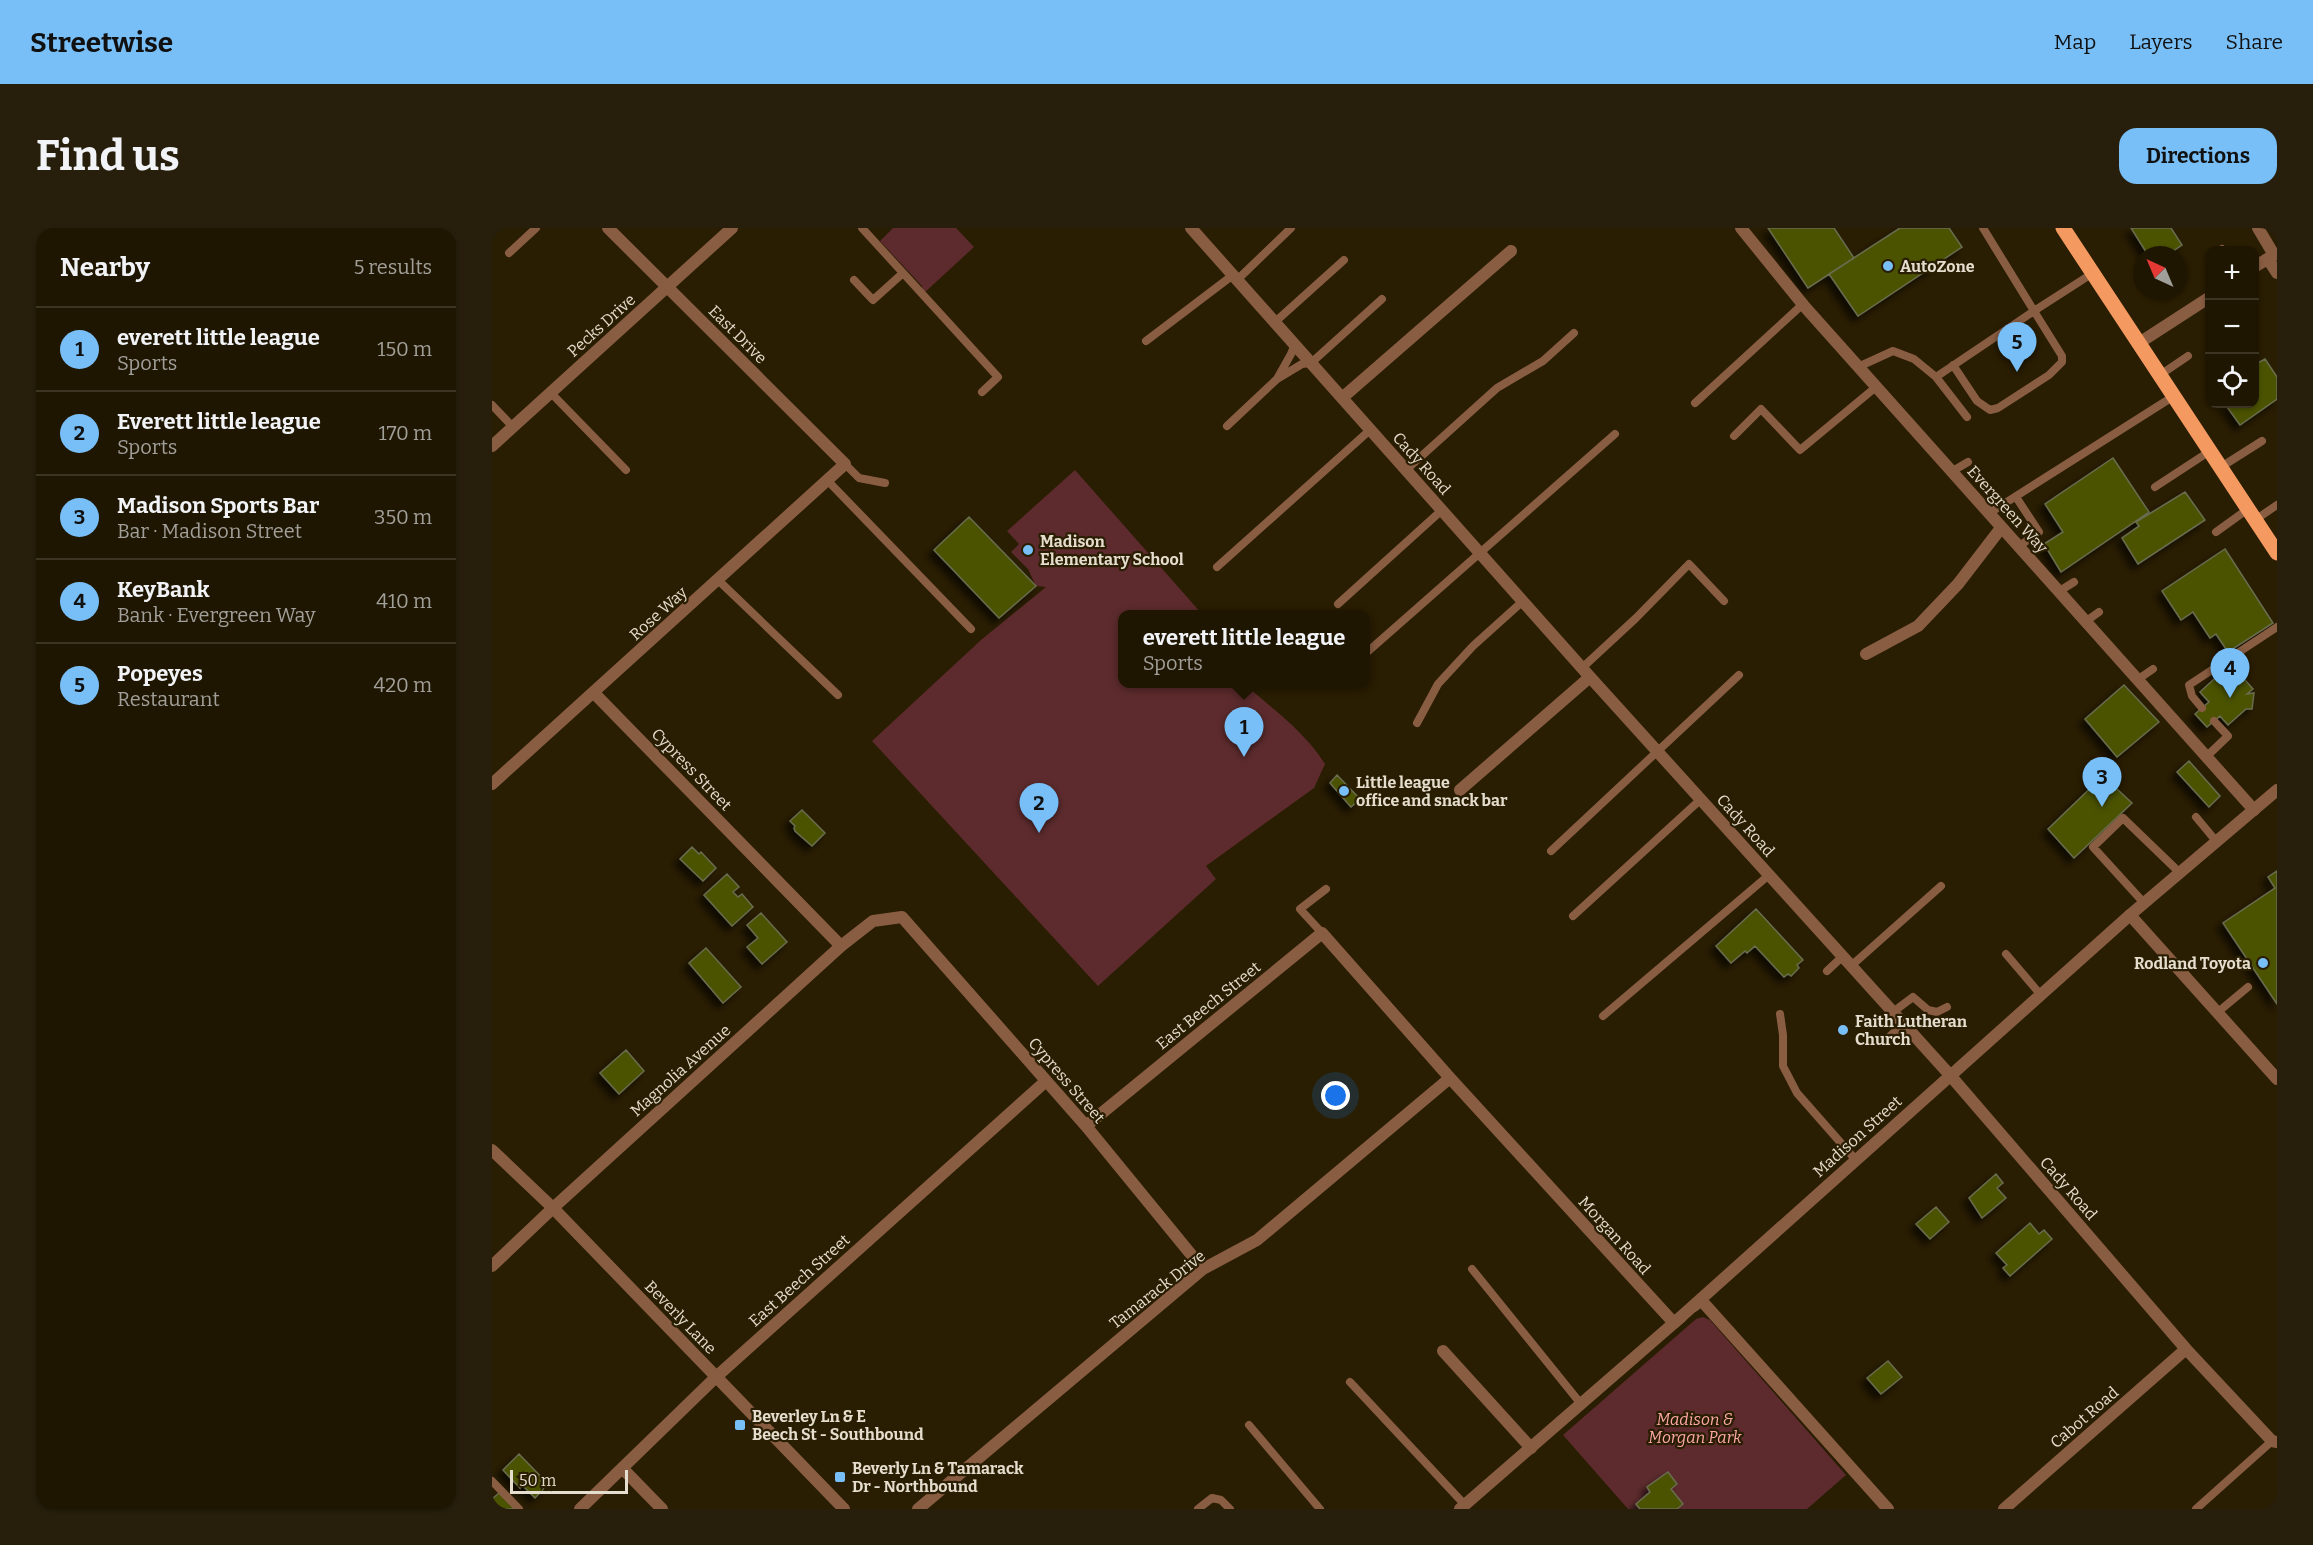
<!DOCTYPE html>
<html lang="en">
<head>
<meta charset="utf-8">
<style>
	:root { --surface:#1f1602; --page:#271f0c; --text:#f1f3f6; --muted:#a19f99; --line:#3c3524; --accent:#78bff7 }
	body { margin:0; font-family:Bitter,serif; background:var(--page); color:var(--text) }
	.controls { position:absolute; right:18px; top:18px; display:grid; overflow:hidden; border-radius:12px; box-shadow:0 2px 4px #0004 }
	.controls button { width:54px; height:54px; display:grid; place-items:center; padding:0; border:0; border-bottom:2px solid var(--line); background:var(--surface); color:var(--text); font:30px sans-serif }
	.compass { position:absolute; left:1641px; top:18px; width:54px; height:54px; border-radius:50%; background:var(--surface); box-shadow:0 2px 4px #0004; rotate:316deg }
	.scale { position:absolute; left:18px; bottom:15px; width:118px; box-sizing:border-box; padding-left:6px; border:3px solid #e5ddcd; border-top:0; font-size:16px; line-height:21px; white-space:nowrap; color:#e5ddcd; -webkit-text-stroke:4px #291d02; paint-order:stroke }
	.you { position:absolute; left:844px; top:868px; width:21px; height:21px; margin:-15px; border:4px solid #fff; border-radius:50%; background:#1a73e8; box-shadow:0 0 0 9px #1a73e833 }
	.badge { display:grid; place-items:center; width:39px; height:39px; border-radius:50%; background:var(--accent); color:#111; font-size:20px; font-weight:700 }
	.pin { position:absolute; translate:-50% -50px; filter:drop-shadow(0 2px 3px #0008) }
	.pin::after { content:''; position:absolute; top:32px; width:21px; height:18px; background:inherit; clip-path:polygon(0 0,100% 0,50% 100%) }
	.popup { position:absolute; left:626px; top:382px; width:252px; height:78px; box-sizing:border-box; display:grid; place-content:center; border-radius:12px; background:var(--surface); filter:drop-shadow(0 2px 4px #0005); font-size:20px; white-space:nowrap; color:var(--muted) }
	.popup b { font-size:22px; color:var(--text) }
	.popup::after { content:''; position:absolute; left:50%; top:100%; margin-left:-12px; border:12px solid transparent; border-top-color:var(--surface) }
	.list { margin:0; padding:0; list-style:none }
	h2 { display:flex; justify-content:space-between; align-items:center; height:78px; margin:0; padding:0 24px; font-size:26px }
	h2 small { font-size:20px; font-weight:400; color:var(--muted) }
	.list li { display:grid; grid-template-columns:39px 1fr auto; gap:18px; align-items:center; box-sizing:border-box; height:84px; padding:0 24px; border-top:2px solid var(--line) }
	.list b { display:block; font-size:22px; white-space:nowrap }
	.list p { margin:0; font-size:20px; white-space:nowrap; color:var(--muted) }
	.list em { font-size:20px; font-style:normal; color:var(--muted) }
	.icon { flex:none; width:33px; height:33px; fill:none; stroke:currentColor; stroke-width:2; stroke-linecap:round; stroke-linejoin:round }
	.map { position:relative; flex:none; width:1785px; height:1281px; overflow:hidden; border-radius:18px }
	header { display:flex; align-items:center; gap:36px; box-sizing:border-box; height:84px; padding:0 30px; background:var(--accent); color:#111 }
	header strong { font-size:28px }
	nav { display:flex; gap:33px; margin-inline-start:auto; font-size:21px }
	.intro { display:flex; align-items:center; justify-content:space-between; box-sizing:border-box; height:144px; padding:0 36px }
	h1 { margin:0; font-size:42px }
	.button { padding:15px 27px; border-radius:18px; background:var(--accent); color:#111; font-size:21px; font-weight:700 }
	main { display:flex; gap:36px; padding:0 36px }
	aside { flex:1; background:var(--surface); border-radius:18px; box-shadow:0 2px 4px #0004 }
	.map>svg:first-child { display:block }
</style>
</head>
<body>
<header>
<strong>Streetwise</strong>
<nav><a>Map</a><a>Layers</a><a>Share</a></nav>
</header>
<div class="intro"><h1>Find us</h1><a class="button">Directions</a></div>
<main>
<aside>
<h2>Nearby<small>5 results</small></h2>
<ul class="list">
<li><span class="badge">1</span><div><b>everett little league</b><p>Sports</p></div><em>150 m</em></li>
<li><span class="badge">2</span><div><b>Everett little league</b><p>Sports</p></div><em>170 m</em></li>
<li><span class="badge">3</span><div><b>Madison Sports Bar</b><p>Bar · Madison Street</p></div><em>350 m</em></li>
<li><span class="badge">4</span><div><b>KeyBank</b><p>Bank · Evergreen Way</p></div><em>410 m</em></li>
<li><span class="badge">5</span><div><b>Popeyes</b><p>Restaurant</p></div><em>420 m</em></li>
</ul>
</aside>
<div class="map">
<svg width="1785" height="1281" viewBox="0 0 1785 1281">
	<defs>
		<filter id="shadow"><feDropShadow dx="-5.5" dy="5.5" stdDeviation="3" flood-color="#0009"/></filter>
	</defs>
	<rect width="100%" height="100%" fill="#291d02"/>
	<path fill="#5d2b2d" d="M401,0H464L482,19L431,66L430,58L388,13Z
		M583,242L710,386H630V456H752C780,480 813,504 833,536L822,560L714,638L724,651L606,758L380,513L489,412L554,359L544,358L536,341L519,324L527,316L515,303Z
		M1211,1089L1218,1092L1354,1247L1315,1281H1136L1071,1207L1204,1091Z"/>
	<path fill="#4b5200" stroke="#696d4f" stroke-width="1.5" filter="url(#shadow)" d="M1276,0H1342L1362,30L1316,60Z
		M1408,0H1457L1470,19L1366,88L1337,46Z
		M1639,0H1679L1690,17L1675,27H1656Z
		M1773,131L1785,149V171L1748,197L1733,176H1762V137Z
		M1621,230L1657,284L1569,344L1552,316L1571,304L1553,276Z
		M1693,264L1713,292L1646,336L1630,310L1647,298L1644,294Z
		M477,289L544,358L507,390L442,322Z
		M1733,321L1781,395L1736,424L1724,406L1718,410L1701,384L1689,392L1670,363Z
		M1732,442L1738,448L1745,443L1761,461L1755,466L1762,465L1760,481H1754L1736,497L1728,488L1715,499L1703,486L1717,474L1708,464Z
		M1632,457L1667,494L1625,529L1593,491Z
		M1697,533L1728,568L1717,579L1685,544Z
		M845,547L868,571L859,579L838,555Z
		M1611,548L1640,575L1582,630L1556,601Z
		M310,582L333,605L320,618L303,603L302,600L303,598L298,593Z
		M200,619L207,626L209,624L224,640L211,653L188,631Z
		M1785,643V776L1731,695L1783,660L1776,649Z
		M235,646L247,659L241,664L246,669L250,666L261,679L240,698L212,667Z
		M1264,681L1311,732L1305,737L1307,740L1299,748L1296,746L1292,749L1263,718L1255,725L1253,723L1239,735L1224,718Z
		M269,685L295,714L270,736L255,719L266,710L255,697Z
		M214,720L249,759L231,775L197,735Z
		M134,822L152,843L127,866L108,845Z
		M1504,946L1511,955L1505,960L1514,970L1490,990L1477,970Z
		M1444,979L1457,994L1438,1011L1424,996Z
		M1538,995L1547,1006L1552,1002L1560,1011L1518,1048L1511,1040L1515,1037L1504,1025Z
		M1396,1133L1410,1149L1389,1166L1375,1150Z
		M27,1226L56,1256L43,1270L30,1257L28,1260L11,1242Z
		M1176,1244L1185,1256L1179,1261L1191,1276L1185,1281H1148L1144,1276L1158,1264L1155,1259Z
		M7,1265L22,1280L21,1281H0V1271Z"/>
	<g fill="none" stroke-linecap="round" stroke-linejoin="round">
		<path stroke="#895d42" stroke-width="8" d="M370,0L506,149L490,164
			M1730,21L1731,22
			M17,25L44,0
			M362,52L381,72L411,45
			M745,52L799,0
			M783,94L852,32
			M654,113L741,47
			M803,116L799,126L785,151L810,136L819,135L890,71
			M1461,137L1485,173L1498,182L1506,180L1557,147L1570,134V128L1542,83L1601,45
			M1366,139L1401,123L1422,131L1444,149
			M1668,147L1696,128
			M59,165L134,242
			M1203,175L1311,76
			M0,177L21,199
			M1475,189L1444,149L1542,83L1491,0
			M735,198L785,151
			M1242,208L1269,181L1308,222L1384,159
			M353,236L367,250L393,255
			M1729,239L1770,213
			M914,242L1005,160L1051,133L1082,105
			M1459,244L1476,234
			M335,252L479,401
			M1663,259L1718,223
			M1524,269L1547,304L1526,319
			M1496,286L1682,168
			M1763,292L1785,277
			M1724,304L1756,281
			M725,339L878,202
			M226,352L346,467
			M1566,364L1582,354
			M846,376L950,282
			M1593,394L1607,384
			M873,426L1123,206
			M1090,440L1144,390L1197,336L1232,373
			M1645,452L1661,441
			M1710,480L1700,468L1697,457L1785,399
			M925,495L946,456L981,418L1031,373
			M1714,529L1736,508L1722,493
			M1704,589L1724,613
			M1059,623L1247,447
			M1652,675L1601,619L1631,590L1687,644
			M1081,688L1208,572
			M830,705L808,681L834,661
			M1514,726L1548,766
			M1359,738L1449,658
			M1335,743L1350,729
			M1401,784L1421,769L1436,782L1445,784L1455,779
			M1726,784L1756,759
			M1288,786L1291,807V838L1305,865L1363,931
			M1111,788L1277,647
			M1395,811L1411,796
			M980,1041L1089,1176
			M858,1154L973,1277
			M757,1197L828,1281
			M0,1253L27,1281
			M706,1281L720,1270L729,1272L738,1281
			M1704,1281L1780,1213"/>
		<path stroke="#895d42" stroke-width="12" d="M699,0L1098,449L1457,846L1694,1121L1780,1213L1785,1214
			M1249,0L1313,79L1762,582
			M1776,31L1785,45
			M1762,39L1782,27L1766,0
			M1647,115L1718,69
			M850,170L1019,23
			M1374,426L1426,398L1466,356L1509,300
			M102,465L349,718
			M0,556L353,236L116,0
			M968,562L1098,449
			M1638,687L1785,851
			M594,898L830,705L958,850L1182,1095L1189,1089
			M0,1038L61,980L349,718L381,693L410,689L594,898L711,1041
			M1202,1078L1209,1072L1396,1281
			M951,1123L1039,1220
			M130,1240L170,1281
			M88,1281L224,1149L554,853
			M426,1281L711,1041L765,1012L958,850
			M1512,1281L1694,1121"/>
		<path stroke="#895d42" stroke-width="12" d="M0,218L240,0
			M0,922L61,980L352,1281
			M968,1281L1182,1095L1638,687L1785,562"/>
		<path stroke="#f49960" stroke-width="15" d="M1571,0L1785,325"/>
	</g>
	<g fill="#78bff7" stroke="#291d02" stroke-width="2">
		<circle cx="1396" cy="38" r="6"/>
		<circle cx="536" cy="322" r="6"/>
		<circle cx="852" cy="563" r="6"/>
		<circle cx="1771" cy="735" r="6"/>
		<circle cx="1351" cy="802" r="6"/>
		<rect x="242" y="1191" width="12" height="12" rx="3"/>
		<rect x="342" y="1243" width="12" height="12" rx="3"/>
	</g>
	<g text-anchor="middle" stroke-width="4.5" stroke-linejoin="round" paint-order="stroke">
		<g font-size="16" font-weight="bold" fill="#e5ddcd" stroke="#291d02" text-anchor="start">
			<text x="1408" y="44">AutoZone</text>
			<text x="548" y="319">Madison<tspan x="548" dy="18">Elementary School</tspan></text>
			<text x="864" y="560">Little league<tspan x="864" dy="18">office and snack bar</tspan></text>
			<text x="1759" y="741" text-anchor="end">Rodland Toyota</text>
			<text x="1363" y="799">Faith Lutheran<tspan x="1363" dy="18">Church</tspan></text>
			<text x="260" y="1194">Beverley Ln &amp; E<tspan x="260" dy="18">Beech St - Southbound</tspan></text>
			<text x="360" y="1246">Beverly Ln &amp; Tamarack<tspan x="360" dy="18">Dr - Northbound</tspan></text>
		</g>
		<g font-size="16" fill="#e5ddcd" stroke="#291d02">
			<text transform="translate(109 97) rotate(-42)" y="6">Pecks Drive</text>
			<text transform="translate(246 106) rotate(45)" y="6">East Drive</text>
			<text transform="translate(930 235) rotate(48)" y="6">Cady Road</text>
			<text transform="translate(1516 281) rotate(48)" y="6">Evergreen Way</text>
			<text transform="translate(166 385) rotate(-42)" y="6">Rose Way</text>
			<text transform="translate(200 541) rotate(46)" y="6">Cypress Street</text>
			<text transform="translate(1254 597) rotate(48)" y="6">Cady Road</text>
			<text transform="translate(716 777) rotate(-39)" y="6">East Beech Street</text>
			<text transform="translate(188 842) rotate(-42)" y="6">Magnolia Avenue</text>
			<text transform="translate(575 852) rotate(49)" y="6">Cypress Street</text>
			<text transform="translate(1365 908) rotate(-42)" y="6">Madison Street</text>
			<text transform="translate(1577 960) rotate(49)" y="6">Cady Road</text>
			<text transform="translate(1123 1007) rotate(48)" y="6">Morgan Road</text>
			<text transform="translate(307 1052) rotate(-42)" y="6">East Beech Street</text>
			<text transform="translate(665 1061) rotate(-38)" y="6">Tamarack Drive</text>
			<text transform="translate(189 1089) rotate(46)" y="6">Beverly Lane</text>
			<text transform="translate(1592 1189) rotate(-41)" y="6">Cabot Road</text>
		</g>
		<g font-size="16" font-style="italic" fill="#fda8a8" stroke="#291d02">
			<text x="1203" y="1197">Madison &amp;<tspan x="1203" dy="18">Morgan Park</tspan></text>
		</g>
	</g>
</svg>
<div class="controls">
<button>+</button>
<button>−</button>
<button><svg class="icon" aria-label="locate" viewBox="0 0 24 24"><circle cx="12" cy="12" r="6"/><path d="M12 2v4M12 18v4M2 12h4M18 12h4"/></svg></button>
</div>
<svg class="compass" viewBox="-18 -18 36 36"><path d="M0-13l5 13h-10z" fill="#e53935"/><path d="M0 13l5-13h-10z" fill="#a19f99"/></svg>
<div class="scale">50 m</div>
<div class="you"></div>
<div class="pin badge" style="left:752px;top:529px">1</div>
<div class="popup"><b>everett little league</b>Sports</div>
<div class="pin badge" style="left:547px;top:605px">2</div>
<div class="pin badge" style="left:1610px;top:579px">3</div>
<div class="pin badge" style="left:1738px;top:470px">4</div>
<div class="pin badge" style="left:1525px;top:144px">5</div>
</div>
</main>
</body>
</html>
